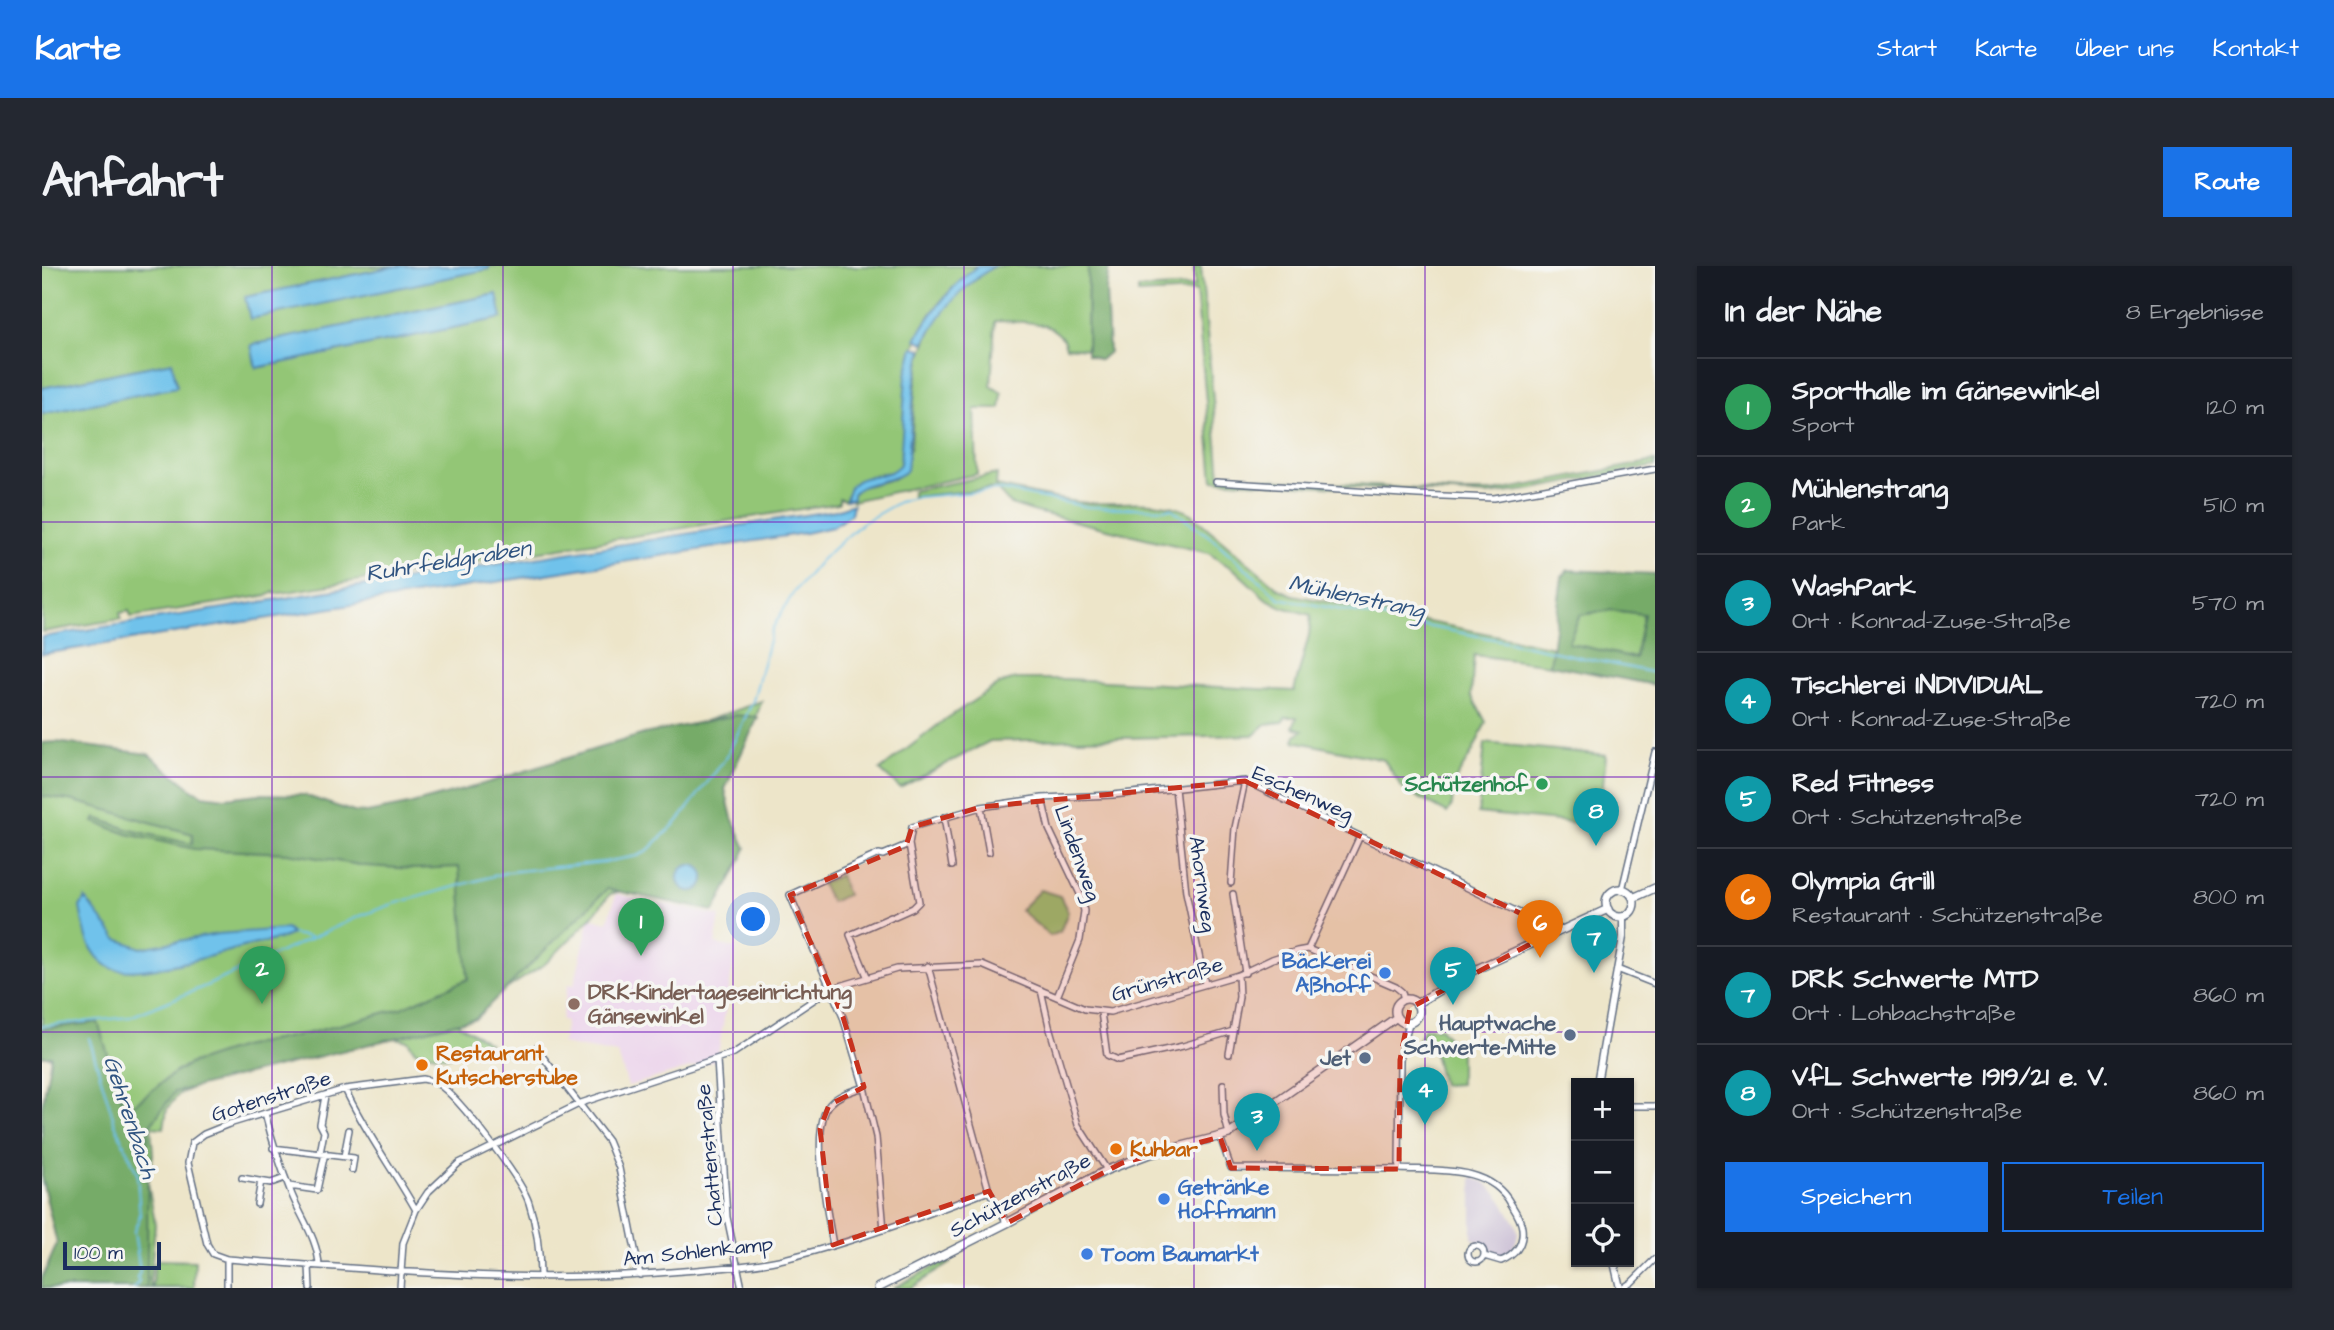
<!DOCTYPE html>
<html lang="de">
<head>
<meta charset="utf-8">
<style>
	:root { --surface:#171b24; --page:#242831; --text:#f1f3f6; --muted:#9ea1a6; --line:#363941; --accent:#1a73e8 }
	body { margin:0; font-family:"Architects Daughter",sans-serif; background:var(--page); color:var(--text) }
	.controls { position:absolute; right:21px; bottom:21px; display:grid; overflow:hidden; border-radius:0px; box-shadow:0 2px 5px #0004 }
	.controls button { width:63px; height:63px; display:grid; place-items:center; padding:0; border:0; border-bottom:2px solid var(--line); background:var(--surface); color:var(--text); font:35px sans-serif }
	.scale { position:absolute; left:21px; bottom:18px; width:98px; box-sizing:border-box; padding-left:7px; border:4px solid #1b2f5e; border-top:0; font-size:19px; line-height:24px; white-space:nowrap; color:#1b2f5e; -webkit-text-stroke:5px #f6f6f2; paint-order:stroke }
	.you { position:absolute; left:712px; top:654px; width:24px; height:24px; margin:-18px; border:5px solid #fff; border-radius:50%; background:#1a73e8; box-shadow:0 0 0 10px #1a73e833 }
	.badge { display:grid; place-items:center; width:46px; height:46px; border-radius:50%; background:var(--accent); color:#fff; font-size:23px; font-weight:700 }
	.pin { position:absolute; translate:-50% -58px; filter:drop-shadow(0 2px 4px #0008) }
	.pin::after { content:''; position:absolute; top:37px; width:24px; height:21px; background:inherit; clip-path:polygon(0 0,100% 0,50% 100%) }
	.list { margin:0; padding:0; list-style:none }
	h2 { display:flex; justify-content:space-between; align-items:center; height:91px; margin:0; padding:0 28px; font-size:30px }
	h2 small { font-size:23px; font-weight:400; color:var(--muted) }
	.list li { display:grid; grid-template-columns:46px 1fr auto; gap:21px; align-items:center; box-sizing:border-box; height:98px; padding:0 28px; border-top:2px solid var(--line) }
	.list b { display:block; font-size:26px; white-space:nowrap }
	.list p { margin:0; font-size:23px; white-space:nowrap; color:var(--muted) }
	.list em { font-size:23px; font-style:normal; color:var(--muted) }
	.actions { display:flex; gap:14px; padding:21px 28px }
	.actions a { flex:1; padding:16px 0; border:2px solid var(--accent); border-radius:0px; text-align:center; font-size:24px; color:var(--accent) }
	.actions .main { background:var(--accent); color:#fff }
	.icon { flex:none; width:38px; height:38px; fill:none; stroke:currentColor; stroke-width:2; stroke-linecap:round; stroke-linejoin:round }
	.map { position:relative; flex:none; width:1613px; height:1022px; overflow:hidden; border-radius:0px }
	header { display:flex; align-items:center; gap:42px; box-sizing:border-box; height:98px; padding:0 35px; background:var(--accent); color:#fff }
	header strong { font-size:33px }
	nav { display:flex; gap:38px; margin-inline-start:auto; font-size:24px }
	.intro { display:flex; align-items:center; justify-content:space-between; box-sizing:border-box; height:168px; padding:0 42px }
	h1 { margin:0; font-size:49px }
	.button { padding:18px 32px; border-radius:0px; background:var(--accent); color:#fff; font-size:24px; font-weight:700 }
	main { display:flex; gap:42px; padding:0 42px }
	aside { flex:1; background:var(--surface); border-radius:0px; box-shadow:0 2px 5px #0004 }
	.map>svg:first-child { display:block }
</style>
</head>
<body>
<header>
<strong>Karte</strong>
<nav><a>Start</a><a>Karte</a><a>Über uns</a><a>Kontakt</a></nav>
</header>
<div class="intro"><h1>Anfahrt</h1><a class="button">Route</a></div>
<main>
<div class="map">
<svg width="1613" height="1022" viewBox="0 0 1613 1022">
	<rect width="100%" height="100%" fill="#f6f6f2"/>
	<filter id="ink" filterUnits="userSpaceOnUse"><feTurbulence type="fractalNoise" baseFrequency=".0143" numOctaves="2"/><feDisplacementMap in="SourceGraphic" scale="14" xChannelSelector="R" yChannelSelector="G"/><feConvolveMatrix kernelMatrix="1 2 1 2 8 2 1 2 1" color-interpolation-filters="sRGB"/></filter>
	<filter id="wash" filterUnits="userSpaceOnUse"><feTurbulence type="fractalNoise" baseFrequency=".00686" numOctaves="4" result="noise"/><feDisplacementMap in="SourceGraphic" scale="28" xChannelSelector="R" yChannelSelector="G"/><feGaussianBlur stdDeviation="1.57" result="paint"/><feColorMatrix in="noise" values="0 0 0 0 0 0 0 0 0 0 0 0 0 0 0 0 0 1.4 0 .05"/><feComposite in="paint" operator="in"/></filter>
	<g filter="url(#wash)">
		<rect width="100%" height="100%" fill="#ede5c9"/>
		<path fill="#ebd1eb" d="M574,628L678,650L673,678L694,682L675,794L586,820L576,788L520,778L524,755L519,754L526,718L532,719L548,652L566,656Z"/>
		<path fill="#cbbfd5" d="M1430,911L1442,916L1455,927L1474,958L1476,967L1474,976L1469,983L1458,991L1440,977L1430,973Z"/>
		<path fill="#93c676" stroke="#577a6a" stroke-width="2" fill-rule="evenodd" d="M0,0H354L204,31L208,52L447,3V0H935C883,43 866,75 862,142C861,161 862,183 857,201L849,206L825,211L805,228L804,234L797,232V237L233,328L232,326L227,329L89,351L87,345L78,347L79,353L0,366V148L135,120L129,97L0,122ZM455,28L459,52L214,102L210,79Z
			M952,0H1046L1045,83L1024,81C1016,52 977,56 953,55L949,120L960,127L958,143H933L935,208L810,235L811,228L816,222L851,213L865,204L866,186L869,182C874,94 874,53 952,0Z
			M1152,0H1159L1178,210L1419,226H1451L1613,195V200L1486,224L1446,229L1171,214L1154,25L1096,28V23L1153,20Z
			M955,208L954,220C984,226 1016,235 1046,237C1082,239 1116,230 1149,248L1237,323L1251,329L1512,381L1508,399L1432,389L1429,429L1444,456L1431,485L1412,516L1410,539L1405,547L1361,523L1342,494L1252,475L1254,469L1261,464L1251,461L1255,451H1244L1240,456L1224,458L1212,469L948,475L858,522L838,504L901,455L957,418L974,413H1024L1252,425L1267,369L1269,349L1240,341L1223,332L1194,305L1166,287L994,246L968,238L954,222L871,231L870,225Z
			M1569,344L1602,348L1593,393L1525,377L1538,349Z
			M720,435L705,474L620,615L568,628L548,653L504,697L414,756L447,777L405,791L373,785L366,775L353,772L280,787L161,817L137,828L125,843L122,862L109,861L111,889L106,917L113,958L108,1015L110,1022H3L17,992L11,791L0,785V518L148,541L310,557L661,456Z
			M1443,477L1564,489L1557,559L1436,547Z
			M798,609L805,629L789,636L779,618Z
			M998,624L1018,630L1026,646L1018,666L1008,670L978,644Z
			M1382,762H1398L1418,786V818L1400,819L1390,780H1373Z
			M115,994L153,995L152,1022H111L112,1000Z
			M905,994L908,997L868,1022H851Z"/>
		<path fill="#76ab67" stroke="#486d62" stroke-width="2" fill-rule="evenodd" d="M1046,0H1067L1064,24L1067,86L1058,94L1045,88Z
			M1526,304L1613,308V419L1508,399L1520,311ZM1569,344L1602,348L1593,392L1526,377L1538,349Z
			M694,449L716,451L683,523L690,552L704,582C695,604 683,624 672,645L565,623L434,752L133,826L106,862L105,1022H0V1012L15,978L0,914V841L9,790H0V763L56,756L83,843C107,831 124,809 147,798L199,781L267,767L359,742L426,713L417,601L372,603L324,600L245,587L152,583L85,568L52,556L54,552L89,564L150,578L151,568L32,535L0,530V477L14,476L106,488L151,524L161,529L183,532L216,528L262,529L312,546L325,547L366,539L428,522L602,468Z"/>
		<path fill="#6fc2eb" stroke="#4578a4" stroke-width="2" d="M354,0H447V3L208,53L203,31Z
			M935,0H952C921,21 899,43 882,77L874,73C890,44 908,22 935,0Z
			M455,28L460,52L214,102L209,79Z
			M871,81L880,83L873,115L865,204C850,218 821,214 811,228V232L804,234C809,199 843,219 858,198L864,109Z
			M130,96L135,121L0,148V122Z
			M811,238L809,248L791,261L763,267L0,388V371L794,244Z
			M636 612a13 13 0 1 1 26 0a13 13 0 1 1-26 0Z
			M43,632L75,673L99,682L175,668L244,663L250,668C234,676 215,677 198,682C172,689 89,714 67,701C46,688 42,664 38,641Z"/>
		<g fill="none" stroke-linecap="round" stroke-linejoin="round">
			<path stroke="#6fc2eb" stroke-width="2" d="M250,668L268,671
				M0,760L88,751L166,719L318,650L351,638L466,606L562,596L595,590L604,586L636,555L684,492L711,435L730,363L752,326L779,294L820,257L857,236L876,231L960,224L1046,241L1130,243L1172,274L1237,332L1462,375L1613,407
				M47,772L73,858L95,907L98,950L92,965L98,1006L95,1012L97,1016L92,1022"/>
		</g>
	</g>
	<g filter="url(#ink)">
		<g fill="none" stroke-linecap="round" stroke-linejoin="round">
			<defs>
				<path id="minor" d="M1174,216L1376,229L1452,232L1613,203
					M1133,522L1144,626L1163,718
					M1000,532L1007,563L1038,628L1042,645L1038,674L1015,731
					M939,541L947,586
					M902,551L910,600
					M1189,617L1193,562L1203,515
					M1580,624L1613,486
					M1191,628L1203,707
					M853,650L871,642L877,636L867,578L870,561L939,541L1000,532L1071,529L1203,515L1482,649L1486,654L1494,675
					M1266,683L1318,570
					M886,700L947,925L965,957
					M1575,703L1613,718
					M825,710L808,669L849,651
					M999,724L1007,760L1036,859L1065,904
					M1059,746L1065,789L1076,794L1141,780L1191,765
					M1367,757L1358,794L1357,903C1396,905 1448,899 1469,938C1474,946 1479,953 1480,962C1482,979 1473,989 1459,995L1442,990
					M494,782L566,875L577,902L598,1009
					M1187,788L1197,731L1196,709
					M675,794L685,951L700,1022
					M1181,818L1182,849L1187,868
					M303,823C323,866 351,903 374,944
					M1587,840H1613
					M223,847C230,875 239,902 250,929C260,953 276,974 277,1000
					M1178,871L1189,902L1357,903
					M231,882L312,892L310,904
					M278,887L282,866L278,858L283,830
					M302,890L307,864
					M200,912L229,917L243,912
					M247,920L275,924L283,887
					M215,938L219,915
					M842,964L834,871L822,821L801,751L748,629L837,588L841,589L867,578
					M791,979C786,949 767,861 788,838C797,828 810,825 822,821
					M1426 988a8 8 0 1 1 16 0a8 8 0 1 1-16 0Z
					M185,993V1022
					M267,999L268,1022
					M498,1011C498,986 495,961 487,937C480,914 416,830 396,818C392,815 386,814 381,813L303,823L187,858L162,868L150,877L146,897L165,978L171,988L185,993C336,1004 489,1019 641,1005C676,1002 712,1000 746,992C815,975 881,950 947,925
					M358,1022L361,977L374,944L386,926L417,897L539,837L692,787L788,723L855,703L940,699L1043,743L1068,746L1196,709L1230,693L1255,685L1266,683L1354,721L1360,726L1362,734
					M1581,1022L1590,1016L1613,993"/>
				<path id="tertiary" d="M1555,817L1581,671V651
					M1572,996L1578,1022"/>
				<path id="secondary" d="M1564 637a14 14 0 1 1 28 0a14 14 0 1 1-28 0Z
					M1591,632L1613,622
					M1353 745a12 12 0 1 1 24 0a12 12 0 1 1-24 0Z
					M1374,738L1426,707L1566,643
					M836,1022L965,957L1065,904L1105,889L1187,868L1355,751"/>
			</defs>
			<use href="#minor" stroke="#646f83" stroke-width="8"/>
			<use href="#tertiary" stroke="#646f83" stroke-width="9"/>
			<use href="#secondary" stroke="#646f83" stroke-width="10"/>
			<use href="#minor" stroke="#fff" stroke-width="5"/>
			<use href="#tertiary" stroke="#fff" stroke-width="6"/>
			<use href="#secondary" stroke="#fff" stroke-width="7"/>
		</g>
	</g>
	<path fill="#c8321e" fill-opacity="0.2" stroke="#c8321e" stroke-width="5" stroke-dasharray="14 9" stroke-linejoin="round" d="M1203,515L1482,649L1494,675L1368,742L1358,794L1357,903L1189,902L1178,871L1080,897L965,957L947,925L791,979L778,863L787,839L822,821L801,751L748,629L864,580L870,561L939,541Z"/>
	<path fill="none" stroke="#7b2cbf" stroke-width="2" stroke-opacity="0.55" d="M230,0V1022M461,0V1022M691,0V1022M922,0V1022M1152,0V1022M1383,0V1022M0,256H1613M0,511H1613M0,766H1613"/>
	<circle fill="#2e9e5b" stroke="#f6f6f2" stroke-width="2.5" cx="1500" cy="518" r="7"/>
	<g fill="#3f7fe0" stroke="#f6f6f2" stroke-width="2.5">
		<circle cx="1343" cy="707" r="7"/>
		<circle cx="1122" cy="933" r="7"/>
		<circle cx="1045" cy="988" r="7"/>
	</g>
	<circle fill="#8d6e63" stroke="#f6f6f2" stroke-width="2.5" cx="532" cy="738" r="7"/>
	<g fill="#5c6f8a" stroke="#f6f6f2" stroke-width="2.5">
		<circle cx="1528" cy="769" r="7"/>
		<circle cx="1323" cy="792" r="7"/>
	</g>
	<g fill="#e8710a" stroke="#f6f6f2" stroke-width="2.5">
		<circle cx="380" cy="799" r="7"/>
		<circle cx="1074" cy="883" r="7"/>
	</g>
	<g text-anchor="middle" stroke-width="7" stroke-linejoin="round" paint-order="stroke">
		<g font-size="21" font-weight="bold" fill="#27864d" stroke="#f6f6f2" text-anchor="end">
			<text x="1486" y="525">Schützenhof</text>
		</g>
		<g font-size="21" fill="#1b2f5e" stroke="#f6f6f2">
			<text transform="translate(1261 527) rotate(24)" y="7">Eschenweg</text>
			<text transform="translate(1036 587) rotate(70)" y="7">Lindenweg</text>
			<text transform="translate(1161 618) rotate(82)" y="7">Ahornweg</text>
			<text transform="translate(1125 713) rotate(-16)" y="7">Grünstraße</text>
			<text transform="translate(229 830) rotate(-18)" y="7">Gotenstraße</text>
			<text transform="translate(667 889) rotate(-95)" y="7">Chattenstraße</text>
			<text transform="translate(978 929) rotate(-28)" y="7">Schützenstraße</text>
			<text transform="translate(656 985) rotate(-6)" y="7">Am Sohlenkamp</text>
		</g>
		<g font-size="21" font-weight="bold" fill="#366cbe" stroke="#f6f6f2" text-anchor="start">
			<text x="1329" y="702" text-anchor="end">Bäckerei<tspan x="1329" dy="24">Aßhoff</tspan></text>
			<text x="1136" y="928">Getränke<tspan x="1136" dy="24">Hoffmann</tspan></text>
			<text x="1059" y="995">Toom Baumarkt</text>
		</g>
		<g font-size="21" font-weight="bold" fill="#785e54" stroke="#f6f6f2" text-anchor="start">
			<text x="546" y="733">DRK-Kindertageseinrichtung<tspan x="546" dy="24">Gänsewinkel</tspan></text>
		</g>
		<g font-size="21" font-weight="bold" fill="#4e5e75" stroke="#f6f6f2" text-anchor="end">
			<text x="1514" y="764">Hauptwache<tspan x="1514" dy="24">Schwerte-Mitte</tspan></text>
			<text x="1309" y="799">Jet</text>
		</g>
		<g font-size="21" font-weight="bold" fill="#c56008" stroke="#f6f6f2" text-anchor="start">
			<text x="394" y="794">Restaurant<tspan x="394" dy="24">Kutscherstube</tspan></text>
			<text x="1088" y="890">Kuhbar</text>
		</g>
		<g font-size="23" font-style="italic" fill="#305481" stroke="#f6f6f2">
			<text transform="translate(406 294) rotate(-9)" y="8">Ruhrfeldgraben</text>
			<text transform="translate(1315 330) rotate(12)" y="8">Mühlenstrang</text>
			<text transform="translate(89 851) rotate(72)" y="8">Gehrenbach</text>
		</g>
	</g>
</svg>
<div class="controls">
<button>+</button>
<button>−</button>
<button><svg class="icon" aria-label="locate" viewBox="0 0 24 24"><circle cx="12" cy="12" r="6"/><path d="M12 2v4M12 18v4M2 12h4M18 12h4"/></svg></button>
</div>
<div class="scale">100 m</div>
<div class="you"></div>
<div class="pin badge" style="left:599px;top:690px;background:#2e9e5b">1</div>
<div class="pin badge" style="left:220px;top:738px;background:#2e9e5b">2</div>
<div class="pin badge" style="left:1215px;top:885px;background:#0f9aa8">3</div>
<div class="pin badge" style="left:1383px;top:859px;background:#0f9aa8">4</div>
<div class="pin badge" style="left:1411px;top:739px;background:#0f9aa8">5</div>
<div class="pin badge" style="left:1498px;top:692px;background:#e8710a">6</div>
<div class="pin badge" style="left:1552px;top:707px;background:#0f9aa8">7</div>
<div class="pin badge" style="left:1554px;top:580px;background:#0f9aa8">8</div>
</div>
<aside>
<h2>In der Nähe<small>8 Ergebnisse</small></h2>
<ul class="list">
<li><span class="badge" style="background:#2e9e5b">1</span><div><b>Sporthalle im Gänsewinkel</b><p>Sport</p></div><em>120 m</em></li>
<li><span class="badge" style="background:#2e9e5b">2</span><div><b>Mühlenstrang</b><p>Park</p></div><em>510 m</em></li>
<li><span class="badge" style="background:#0f9aa8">3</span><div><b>WashPark</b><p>Ort · Konrad-Zuse-Straße</p></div><em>570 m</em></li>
<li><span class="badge" style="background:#0f9aa8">4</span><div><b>Tischlerei INDIVIDUAL</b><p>Ort · Konrad-Zuse-Straße</p></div><em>720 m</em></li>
<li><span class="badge" style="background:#0f9aa8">5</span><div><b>Red Fitness</b><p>Ort · Schützenstraße</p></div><em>720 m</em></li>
<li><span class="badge" style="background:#e8710a">6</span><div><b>Olympia Grill</b><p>Restaurant · Schützenstraße</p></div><em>800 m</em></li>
<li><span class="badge" style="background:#0f9aa8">7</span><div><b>DRK Schwerte MTD</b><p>Ort · Lohbachstraße</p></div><em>860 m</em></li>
<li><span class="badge" style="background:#0f9aa8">8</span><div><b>VfL Schwerte 1919/21 e. V.</b><p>Ort · Schützenstraße</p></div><em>860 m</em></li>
</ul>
<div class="actions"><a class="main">Speichern</a><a>Teilen</a></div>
</aside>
</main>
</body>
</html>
